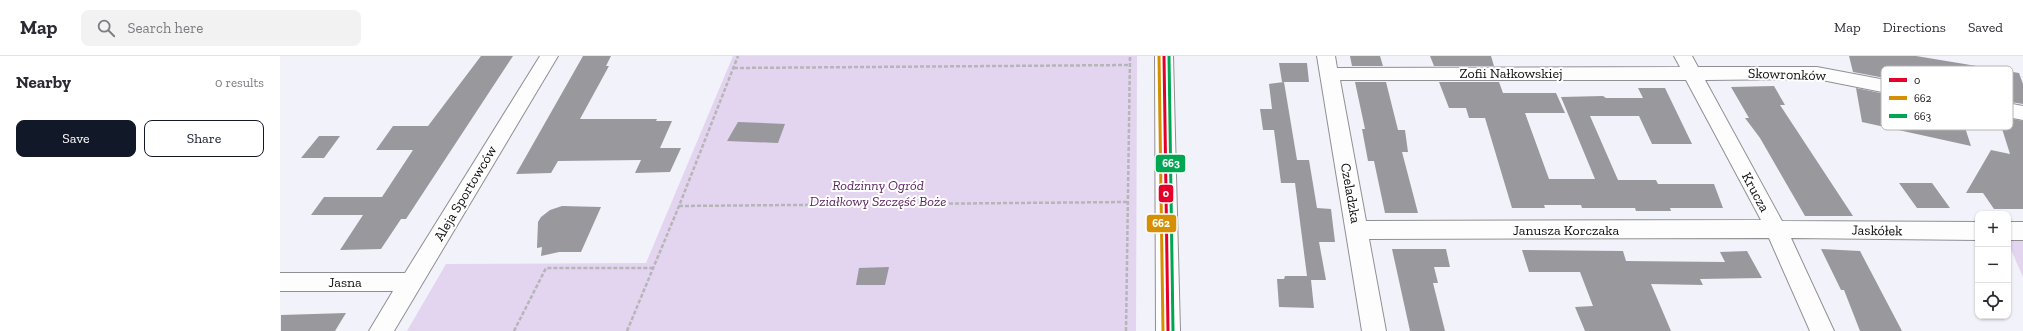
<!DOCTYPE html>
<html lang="en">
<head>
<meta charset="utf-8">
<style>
	:root { --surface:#fff; --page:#f2f2f3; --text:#2b2b33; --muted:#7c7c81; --line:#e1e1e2; --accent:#111827 }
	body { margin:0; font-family:"Zilla Slab",serif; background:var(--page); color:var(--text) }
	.controls { position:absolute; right:12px; bottom:12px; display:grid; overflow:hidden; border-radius:8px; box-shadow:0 1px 3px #0004 }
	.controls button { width:36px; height:36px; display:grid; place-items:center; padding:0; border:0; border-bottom:1px solid var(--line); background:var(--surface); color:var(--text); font:20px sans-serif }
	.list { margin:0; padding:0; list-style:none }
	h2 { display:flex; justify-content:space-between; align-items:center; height:52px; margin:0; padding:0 16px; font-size:17px }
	h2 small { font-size:13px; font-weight:400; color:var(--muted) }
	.actions { display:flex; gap:8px; padding:12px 16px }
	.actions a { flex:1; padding:9px 0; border:1px solid var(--accent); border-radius:8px; text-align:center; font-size:14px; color:var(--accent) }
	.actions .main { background:var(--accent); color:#fff }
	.icon { flex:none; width:22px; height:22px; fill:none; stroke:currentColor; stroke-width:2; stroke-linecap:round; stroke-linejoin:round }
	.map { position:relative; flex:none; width:1743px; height:275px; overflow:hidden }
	header { display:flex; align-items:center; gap:24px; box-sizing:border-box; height:56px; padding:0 20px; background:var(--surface); border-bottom:1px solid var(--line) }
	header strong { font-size:19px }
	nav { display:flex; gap:22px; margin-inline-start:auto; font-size:14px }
	.search { width:280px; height:36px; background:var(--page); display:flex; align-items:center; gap:10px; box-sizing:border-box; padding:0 14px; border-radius:8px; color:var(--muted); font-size:15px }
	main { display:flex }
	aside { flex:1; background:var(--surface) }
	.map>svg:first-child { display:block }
</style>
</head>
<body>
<header>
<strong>Map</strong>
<div class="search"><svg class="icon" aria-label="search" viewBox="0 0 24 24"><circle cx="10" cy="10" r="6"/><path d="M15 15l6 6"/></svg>Search here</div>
<nav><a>Map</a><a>Directions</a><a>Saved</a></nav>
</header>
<main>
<aside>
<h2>Nearby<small>0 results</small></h2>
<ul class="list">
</ul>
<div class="actions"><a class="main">Save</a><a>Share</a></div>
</aside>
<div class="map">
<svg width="1743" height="275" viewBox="0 0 1743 275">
	<rect width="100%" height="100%" fill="#f2f2fa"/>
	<path fill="#e3d4ef" d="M453,0H857L856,275H127L166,208L366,207Z
		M1728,179L1743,180V221L1728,187Z"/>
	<path fill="#98989d" d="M201,0H233L126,163H121L101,193L60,194L83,159H31L44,141H102L133,94H96L113,70H148Z
		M303,0H331L326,10H329L300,63H377L376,65H392L380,92H401L390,116L355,117L361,104L278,105L271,117L236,118Z
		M1070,0H1100L1103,10H1072Z
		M1150,0H1211L1214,10H1154Z
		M1569,0H1636L1739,17L1743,28V48L1712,43L1709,35L1671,28L1674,35L1573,16Z
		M999,7H1027L1029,26H1002Z
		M1004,26L1017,104H1029L1037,152L1051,153L1055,186H1039L1046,224H1031L1034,252L999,251L997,223H1004L1005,220H1027L1015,127H1001L994,74H983L980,53H992L989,28Z
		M1075,26H1106L1118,74H1125L1128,96H1122L1138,157H1105L1094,105H1088L1082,73H1085Z
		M1159,26H1219L1223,37H1276L1285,57H1245L1269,123H1315L1281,41L1323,40L1326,42H1363L1358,32H1385L1412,88H1372L1359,60H1310L1338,124H1376L1378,128H1434L1443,152H1390L1391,155H1356L1355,152H1302L1301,149H1264L1265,152H1232L1205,62H1189L1186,52H1169Z
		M1494,30L1505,49H1500L1573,160H1525L1480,82L1465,62H1469L1451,31Z
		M1576,32L1679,53L1691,90L1582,66Z
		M1718,60L1743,65V153H1714L1703,137H1686L1711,94L1730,98Z
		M458,66L505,68L498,87L447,85Z
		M39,80H60L44,102H21Z
		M1619,127H1652L1670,152H1637Z
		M282,150L321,151L301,196H279L261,200L262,191L257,192L258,166L261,161L270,154Z
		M1112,193H1166L1170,211H1154L1158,227H1153L1165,275H1130Z
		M1541,193L1580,195L1622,275H1580L1564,234H1561Z
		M1242,194L1343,195L1346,205L1445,206L1440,196L1467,195L1482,222L1420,223L1423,229L1371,228L1391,275H1305L1295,251L1313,250L1300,216H1249Z
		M609,211L605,229H576L579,212Z
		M66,257L55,275H1V259Z"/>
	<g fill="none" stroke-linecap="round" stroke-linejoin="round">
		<defs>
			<path id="minor" d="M260,0H278L114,275H89L113,235H0V217H125Z
				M875,0H893L900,275H876Z
				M1037,0H1055L1057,12L1400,11L1394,0H1412L1418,11H1537L1743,50V64L1537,23L1425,24L1502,165L1698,166V184L1511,182L1554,275H1530L1489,182L1089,183L1106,275H1082ZM1060,24H1406L1481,164L1086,165Z
				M1728,166H1743V184H1728Z"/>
		</defs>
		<use href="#minor" stroke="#909094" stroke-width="2"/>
		<path stroke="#b6b6b8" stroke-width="2.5" stroke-dasharray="4 2" stroke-linecap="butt" d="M454,12L850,9
			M399,150L848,146
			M234,275L266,212H373
			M347,275L399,150L458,0
			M846,275L850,0"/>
		<use href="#minor" fill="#fdfdfe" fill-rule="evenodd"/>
		<defs>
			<path id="bus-1" d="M884,0L888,275"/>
			<path id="bus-2" d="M879,0L883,275"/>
			<path id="bus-3" d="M889,0L893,275"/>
		</defs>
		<use href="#bus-1" stroke="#fff" stroke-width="6"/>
		<use href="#bus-2" stroke="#fff" stroke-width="6"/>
		<use href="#bus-3" stroke="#fff" stroke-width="6"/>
		<use href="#bus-1" stroke="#e4002b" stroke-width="3"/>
		<use href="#bus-2" stroke="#d48f02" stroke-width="3"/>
		<use href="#bus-3" stroke="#00a651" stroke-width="3"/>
	</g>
	<g text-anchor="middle" stroke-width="4" stroke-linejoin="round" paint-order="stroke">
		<g font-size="14" fill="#0d0d0d" stroke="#fff">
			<text x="1231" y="22">Zofii Nałkowskiej</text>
			<text transform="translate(1507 18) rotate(2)" y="5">Skowronków</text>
			<text transform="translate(1476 136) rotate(62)" y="5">Krucza</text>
			<text transform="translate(185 137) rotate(-59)" y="5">Aleja Sportowców</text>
			<text transform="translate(1071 137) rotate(80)" y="5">Czeladzka</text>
			<text x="1286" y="179">Janusza Korczaka</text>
			<text transform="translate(1597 174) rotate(1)" y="5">Jaskółek</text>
			<text x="65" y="231">Jasna</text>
		</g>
		<g font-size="14" font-style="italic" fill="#5d2260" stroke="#fff">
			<text x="598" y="134">Rodzinny Ogród<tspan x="598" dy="16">Działkowy Szczęść Boże</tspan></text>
		</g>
	</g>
	<rect x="1601" y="10" width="132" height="64" rx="6" fill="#fff" stroke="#b6b6b6" stroke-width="1"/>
	<rect x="1609" y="22" width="18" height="4" fill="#e4002b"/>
	<rect x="1609" y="40" width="18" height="4" fill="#d48f02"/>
	<rect x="1609" y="58" width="18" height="4" fill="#00a651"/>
	<g font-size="11" fill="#0d0d0d">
		<text x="1634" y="28">0</text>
		<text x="1634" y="46">662</text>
		<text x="1634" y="64">663</text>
	</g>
	<g stroke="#fff" stroke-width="1.5">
		<rect x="875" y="98" width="31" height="19" rx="4" fill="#00a651"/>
		<rect x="878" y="128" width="16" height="19" rx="4" fill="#e4002b"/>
		<rect x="866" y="158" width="31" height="19" rx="4" fill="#d48f02"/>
	</g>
	<g font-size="11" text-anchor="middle" font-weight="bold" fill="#fff">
		<text x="891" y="111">663</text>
		<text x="886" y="141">0</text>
		<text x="881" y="171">662</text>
	</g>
</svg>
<div class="controls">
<button>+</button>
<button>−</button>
<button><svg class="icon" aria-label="locate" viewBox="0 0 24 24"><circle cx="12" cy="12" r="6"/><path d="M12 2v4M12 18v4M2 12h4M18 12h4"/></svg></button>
</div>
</div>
</main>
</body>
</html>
